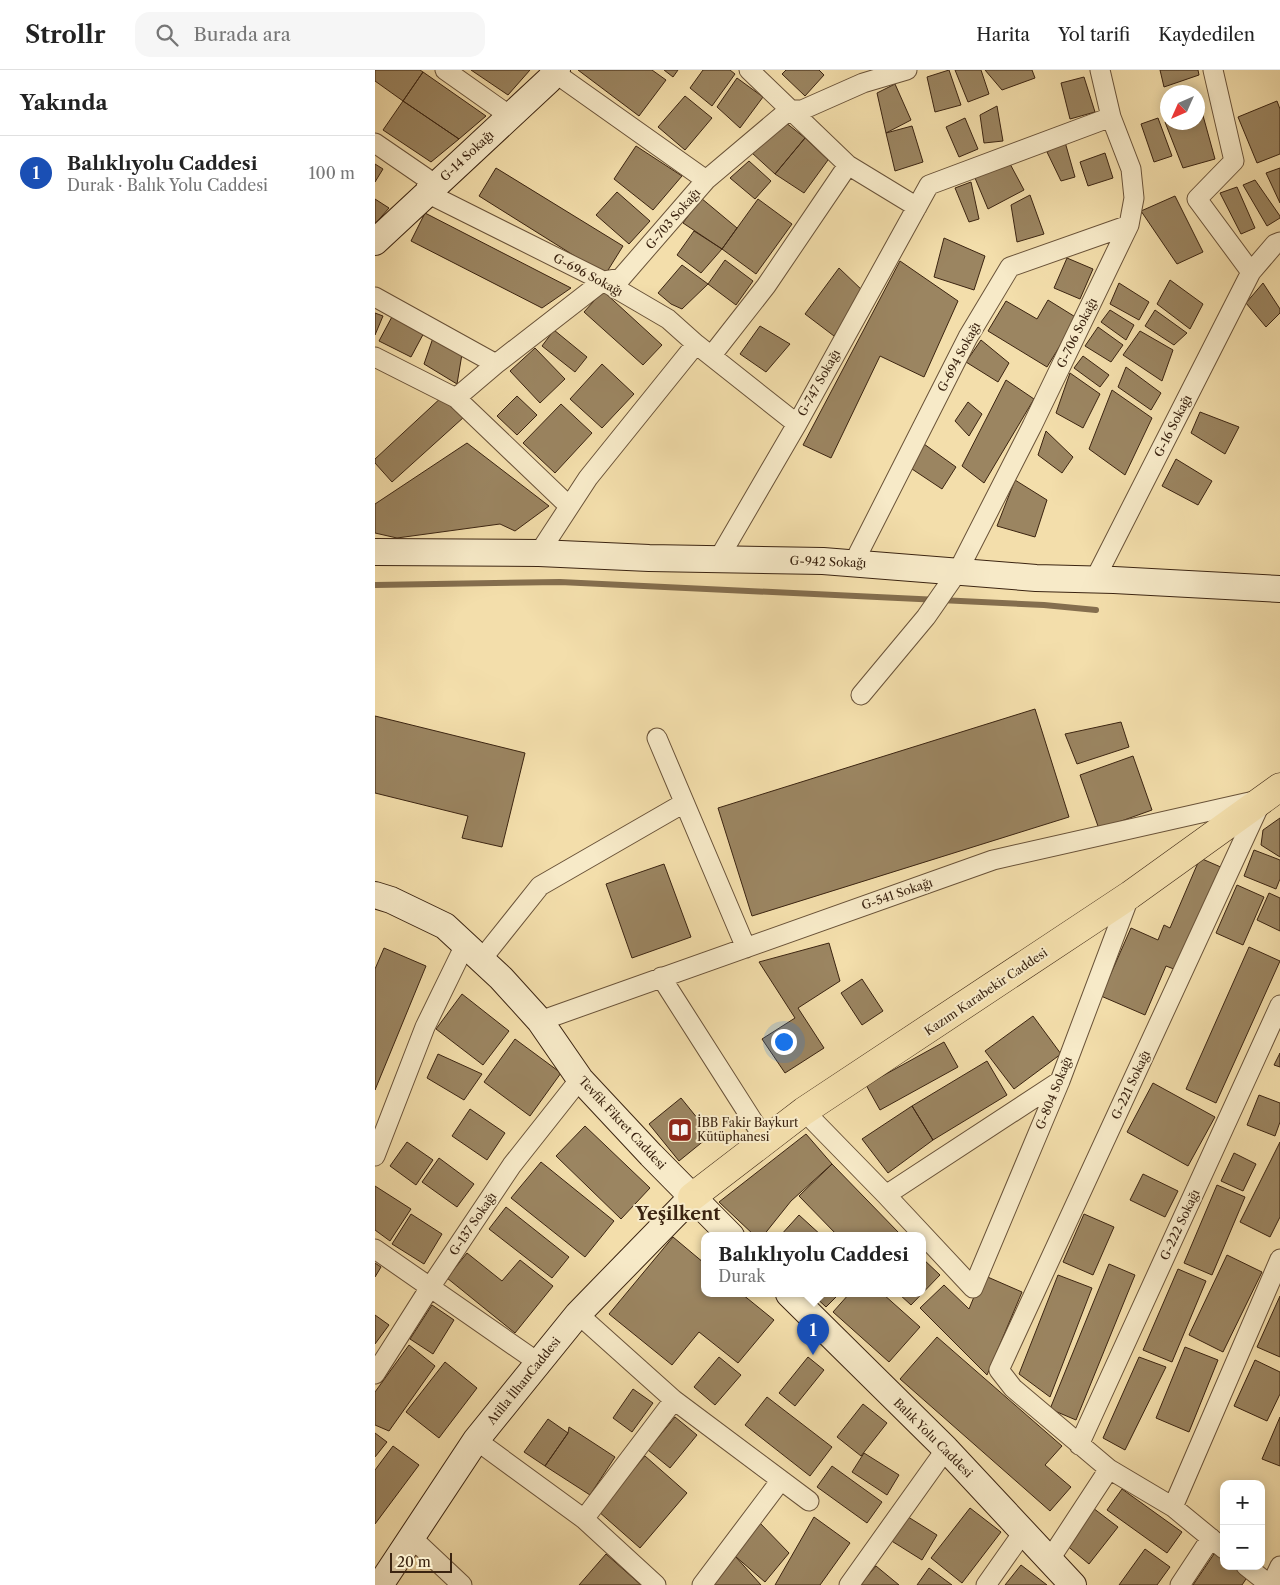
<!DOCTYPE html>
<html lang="tr">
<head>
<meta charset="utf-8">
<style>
	:root { --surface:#fff; --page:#f6f6f6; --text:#222; --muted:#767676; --line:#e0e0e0; --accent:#b45309 }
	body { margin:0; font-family:"Libre Caslon Text",serif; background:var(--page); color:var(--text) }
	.controls { position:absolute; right:15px; bottom:15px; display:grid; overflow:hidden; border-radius:10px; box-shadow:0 2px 12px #0003 }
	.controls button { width:45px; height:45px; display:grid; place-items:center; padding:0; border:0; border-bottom:1px solid var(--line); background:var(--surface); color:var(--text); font:25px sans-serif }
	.compass { position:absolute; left:785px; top:15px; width:45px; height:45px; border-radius:50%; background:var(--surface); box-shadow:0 2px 12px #0003; rotate:225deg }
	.scale { position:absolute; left:15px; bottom:12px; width:62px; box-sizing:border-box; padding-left:5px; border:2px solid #3b2411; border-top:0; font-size:14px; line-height:18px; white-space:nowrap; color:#3b2411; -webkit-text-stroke:4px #f7eac8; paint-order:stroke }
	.you { position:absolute; left:408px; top:971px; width:18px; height:18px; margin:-12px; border:4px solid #fff; border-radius:50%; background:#1a73e8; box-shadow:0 0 0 8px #1a73e833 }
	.badge { display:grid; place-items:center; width:32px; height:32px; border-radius:50%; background:var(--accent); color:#fff; font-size:16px; font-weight:700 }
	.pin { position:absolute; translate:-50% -41px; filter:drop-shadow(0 1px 2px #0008) }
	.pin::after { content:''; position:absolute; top:26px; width:18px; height:15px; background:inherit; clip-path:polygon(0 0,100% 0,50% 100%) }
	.popup { position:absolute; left:326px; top:1162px; width:225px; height:65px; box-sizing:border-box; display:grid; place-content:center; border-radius:10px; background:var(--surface); filter:drop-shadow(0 1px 4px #0005); font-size:16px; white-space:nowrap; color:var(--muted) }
	.popup b { font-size:19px; color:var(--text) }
	.popup::after { content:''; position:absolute; left:50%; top:100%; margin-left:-10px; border:10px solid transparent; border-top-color:var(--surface) }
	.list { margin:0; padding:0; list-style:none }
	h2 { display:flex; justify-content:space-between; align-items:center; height:65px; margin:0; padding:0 20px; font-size:21px }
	h2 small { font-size:16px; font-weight:400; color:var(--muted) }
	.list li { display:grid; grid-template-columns:32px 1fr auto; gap:15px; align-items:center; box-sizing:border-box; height:75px; padding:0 20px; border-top:1px solid var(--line) }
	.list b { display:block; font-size:19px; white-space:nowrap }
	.list p { margin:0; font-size:16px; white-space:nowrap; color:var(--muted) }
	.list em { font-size:16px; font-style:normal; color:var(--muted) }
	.icon { flex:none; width:28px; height:28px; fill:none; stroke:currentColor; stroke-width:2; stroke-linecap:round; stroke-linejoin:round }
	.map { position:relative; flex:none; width:905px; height:1515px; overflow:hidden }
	header { display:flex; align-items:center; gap:30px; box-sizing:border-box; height:70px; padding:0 25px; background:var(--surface); border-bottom:1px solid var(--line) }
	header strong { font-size:24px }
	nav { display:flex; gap:28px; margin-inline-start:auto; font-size:18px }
	.search { width:350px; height:45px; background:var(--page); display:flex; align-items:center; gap:12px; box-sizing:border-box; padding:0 18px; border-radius:15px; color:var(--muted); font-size:19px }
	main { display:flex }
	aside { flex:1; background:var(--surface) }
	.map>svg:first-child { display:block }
</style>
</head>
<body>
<header>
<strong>Strollr</strong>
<div class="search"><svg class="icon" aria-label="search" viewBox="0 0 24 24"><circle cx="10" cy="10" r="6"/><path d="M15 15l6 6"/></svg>Burada ara</div>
<nav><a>Harita</a><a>Yol tarifi</a><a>Kaydedilen</a></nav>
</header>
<main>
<aside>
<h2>Yakında<small></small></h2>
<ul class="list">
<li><span class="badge" style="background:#1a4fb4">1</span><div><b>Balıklıyolu Caddesi</b><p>Durak · Balık Yolu Caddesi</p></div><em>100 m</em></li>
</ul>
</aside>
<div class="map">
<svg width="905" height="1515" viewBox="0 0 905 1515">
	<rect width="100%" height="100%" fill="#f3deab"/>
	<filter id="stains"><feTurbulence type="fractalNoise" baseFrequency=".004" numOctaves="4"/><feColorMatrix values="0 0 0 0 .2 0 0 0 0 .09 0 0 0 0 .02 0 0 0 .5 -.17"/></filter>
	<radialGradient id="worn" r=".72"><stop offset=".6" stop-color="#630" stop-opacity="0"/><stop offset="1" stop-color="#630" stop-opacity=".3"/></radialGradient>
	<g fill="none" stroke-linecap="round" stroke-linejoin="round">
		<path stroke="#846e4e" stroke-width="6" d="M0,515L185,512L669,535L721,540"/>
	</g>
	<path fill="#9b8561" stroke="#3b2411" d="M0,0H45L48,2L28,31L0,11Z
		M96,0H155L133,25Z
		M203,0H277L291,10L264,46Z
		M289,0H303L298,7Z
		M328,0H355L360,4L337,36L315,18Z
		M411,0H444L449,5L430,26L407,4Z
		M574,0L586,35L560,42L552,7Z
		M580,0H606L614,24L593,32Z
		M610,0H657L660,8L627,20Z
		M785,0H823L824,5L789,17Z
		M48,2L111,46L84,69L28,31Z
		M709,7L720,42L695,49L686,13Z
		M362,8L388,27L365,58L342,37Z
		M520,14L536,50L511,63L502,23Z
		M310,26L337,48L310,80L283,57Z
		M28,31L84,69L56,92L8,60Z
		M902,31L905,39V84L882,93L863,47Z
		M622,36L628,71L609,73L605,45Z
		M827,42L840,89L808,98L790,52H822V43Z
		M590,48L603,79L584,87L571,57Z
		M783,48L797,86L779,92L766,54Z
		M410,52L430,68L400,104L377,83Z
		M537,56L548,92L520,101L511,63Z
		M430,68L453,90L429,123L400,104Z
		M690,72L700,107L686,111L672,82Z
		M261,76L307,106L278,140L239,109Z
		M730,83L738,108L713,116L705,92Z
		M374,91L396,111L380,129L355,108Z
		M634,92L649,120L613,139L600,108Z
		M0,94L8,99L0,112Z
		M121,98L248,176L230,205L104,126Z
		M905,98V133L891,103Z
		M880,110L905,146V148L892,156L868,115Z
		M596,112L604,149L594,152L580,118Z
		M862,117L880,158L866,164L845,123Z
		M242,122L275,151L254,174L221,145Z
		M655,125L669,164L642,172L636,135Z
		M800,126L828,182L802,194L766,141Z
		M326,128L362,158L347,179L308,153Z
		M0,129L14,138L0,154Z
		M383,129L417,154L381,204L347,179Z
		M50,143L196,218L167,238L36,171Z
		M319,161L347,179L326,203L302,185Z
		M569,168L610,186L599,220L559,207Z
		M692,188L718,199L705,229L679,218Z
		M350,190L378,211L361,235L333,214Z
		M525,191L583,231L549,307L505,286L456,388L428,375Z
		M307,195L333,214L307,239L296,234L283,223Z
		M464,198L489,222L459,266L430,244Z
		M795,210L828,234L815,259L782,234Z
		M744,213L774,232L764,250L735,234Z
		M888,213L905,239V243L891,257L871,233Z
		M228,221L287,275L268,295L209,242Z
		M673,230L702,248L672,297L613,261L631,231L662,249Z
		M735,240L759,255L751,270L726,252Z
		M780,240L812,263L799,275L770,256Z
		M0,243L8,246L0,265Z
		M19,243L51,259L36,287L4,271Z
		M385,256L415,274L391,302L365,284Z
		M723,257L748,275L736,292L710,276Z
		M179,260L212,287L200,302L167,276Z
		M765,261L798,280L787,311L748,285Z
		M59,265L87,284L82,314L49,294Z
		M606,270L634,293L623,312L591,292Z
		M160,278L190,309L165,333L135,301Z
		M708,286L734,305L725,317L699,298Z
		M227,294L259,324L227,358L195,329Z
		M751,297L786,323L776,340L743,317Z
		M695,303L725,324L708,358L681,343Z
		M631,310L659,329L609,413L587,396Z
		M737,320L777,348L750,405L714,379Z
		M69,325L89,347L17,412L0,393V389Z
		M142,326L162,345L142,365L122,346Z
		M593,332L607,344L594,366L580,351Z
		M186,334L217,363L180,403L148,373Z
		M825,342L864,357L850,384L816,363Z
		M671,361L698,387L687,403L663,385Z
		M92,373L174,436L140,461L125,454L22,468L0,463V434Z
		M549,374L581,397L567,419L537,399Z
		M801,389L837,411L823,435L787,416Z
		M640,410L672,430L660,467L622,456Z
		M660,639L694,747L377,846L343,738Z
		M0,646L150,683L127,777L87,768L93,746L0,723Z
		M746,652L754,677L702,694L690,664Z
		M758,686L777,740L724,759L705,705Z
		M905,748V787L886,775L888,760Z
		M879,780L905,790V809L901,819L869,806Z
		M825,788L848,798L804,901L791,896L770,945L726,926L756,858L783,870L789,855L795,858Z
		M289,794L316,867L257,888L231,814Z
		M862,815L889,827L868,875L841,863Z
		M894,823L905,828V861L882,850Z
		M454,873L465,911L423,938L449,978L410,1003L387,969L420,948L384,892Z
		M874,877L905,891L841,1033L811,1019Z
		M9,878L51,896L0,1020V899Z
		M487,909L508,941L487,955L466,923Z
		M87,924L134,961L108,995L61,959Z
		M658,946L686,984L639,1019L610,981Z
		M140,969L186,1003L155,1046L109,1012Z
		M569,972L583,997L505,1040L491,1015Z
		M905,983V997L899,995Z
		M63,984L107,1004L89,1030L52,1008Z
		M612,991L632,1025L558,1070L537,1036Z
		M778,1013L840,1047L813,1096L752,1062Z
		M884,1025L905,1033V1052L900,1066L872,1055Z
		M306,1028L336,1065L304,1091L274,1054Z
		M537,1036L558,1070L513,1103L487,1069Z
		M95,1039L130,1063L112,1090L77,1066Z
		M210,1056L275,1118L246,1149L181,1086Z
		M431,1064L457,1094L416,1131L388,1166H380L344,1132Z
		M32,1072L58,1090L41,1115L15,1096Z
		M905,1072V1147L895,1167L865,1152Z
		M859,1083L881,1094L868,1121L846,1111Z
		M64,1088L99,1114L82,1137L47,1112Z
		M166,1092L239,1151L210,1187L136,1128Z
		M457,1094L524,1163L521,1166H463L424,1126Z
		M768,1104L803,1121L790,1147L755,1130Z
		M842,1115L870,1127L837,1205L809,1193Z
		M0,1116L36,1139L15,1171L0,1160Z
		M131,1137L194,1187L177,1208L114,1159Z
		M36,1144L67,1164L49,1194L17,1174Z
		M709,1144L739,1157L718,1205L688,1192Z
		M424,1145L447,1166H405Z
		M298,1167L329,1193V1224H367L399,1250L363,1293L324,1262L297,1295L234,1244Z
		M92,1183L127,1211L145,1190L178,1216L140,1263L72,1208Z
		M852,1185L887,1202L848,1282L814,1265Z
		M547,1188L565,1205L536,1235L524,1224H547Z
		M0,1193L6,1197L0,1207Z
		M734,1194L760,1205L701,1350L675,1339Z
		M803,1199L831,1211L797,1292L768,1280Z
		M608,1205L647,1222L612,1305L545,1238L569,1215L594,1239Z
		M683,1205L717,1218L675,1327L644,1304Z
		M437,1224H464L451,1237Z
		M474,1224H508L545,1257L514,1292L458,1242Z
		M905,1226V1287L882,1277Z
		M57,1235L79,1250L58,1284L35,1269Z
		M0,1245L14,1255L0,1274Z
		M562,1267L687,1376L670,1395L696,1417L675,1441L525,1309Z
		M34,1275L60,1296L14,1361L0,1355V1322Z
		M810,1277L843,1290L814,1362L781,1348Z
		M344,1287L366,1305L340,1335L319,1317Z
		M433,1287L449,1300L420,1336L404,1323Z
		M764,1287L791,1297L750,1380L728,1368Z
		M880,1290L905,1302V1324L892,1351L859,1336Z
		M70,1292L102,1318L64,1368L31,1342Z
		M258,1319L278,1333L257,1362L238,1348Z
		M392,1327L457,1377L435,1406L370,1355Z
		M488,1334L512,1353L486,1386L462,1367Z
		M300,1347L322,1365L295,1398L273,1380Z
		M905,1347V1396L887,1389Z
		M173,1349L193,1363L170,1396L149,1382Z
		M194,1357L240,1387L215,1425L170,1396L193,1363Z
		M0,1363L12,1372L0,1387Z
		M18,1376L44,1395L0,1454V1400Z
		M489,1383L524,1405L512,1425L477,1402Z
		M270,1386L312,1423L265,1478L223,1441Z
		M457,1396L507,1432L492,1453L442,1417Z
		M747,1419L807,1462L792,1483L732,1440Z
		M595,1438L626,1462L587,1513L556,1488Z
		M718,1438L743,1457L714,1494L690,1474Z
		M530,1445L562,1465L547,1490L515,1470Z
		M439,1447L475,1473L445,1515H400Z
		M383,1451L414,1483L390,1512L360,1486Z
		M770,1479L795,1497L782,1515H744Z
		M841,1481L849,1486V1496H865L875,1503L867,1515H818Z
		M231,1484L266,1515H204Z
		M360,1486L386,1515H339Z
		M646,1495L672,1515H630Z
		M501,1496L524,1515H485Z
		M554,1498L577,1515H542Z"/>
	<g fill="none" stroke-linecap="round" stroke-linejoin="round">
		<defs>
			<path id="street" d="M70,0L135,46
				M374,0L473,95L542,137
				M838,0L859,91L822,129L876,202
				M180,3L331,110
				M0,73L51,108L52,123L228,211L293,249L321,274L422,354
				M0,227L121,294
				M337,285L391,216L473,95
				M0,287L81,328L194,436
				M81,328L121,294L228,211L246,208L331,110L414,40H427L488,13L532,0
				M164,483L213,408L321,274
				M344,488L422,354L554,115L736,47
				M479,492L593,267L635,197L754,155
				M720,509L876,202L900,174L905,172
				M486,625L551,547L583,501L657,356L754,155L759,128L756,99L736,47L725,0
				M282,668L371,878
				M106,890L165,816L309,733
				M286,907L390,1070
				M165,951L618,790L879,731
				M429,1041L511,1125L598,1218L685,1011L755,825
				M0,1086L50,957L90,875
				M511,1125L685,1011
				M0,1179L164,1293
				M203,1244L299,1330L434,1431
				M0,1304L54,1219L137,1095L205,1009
				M101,1370L209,1449L281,1515
				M704,1375L905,935
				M798,1437L905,1189
				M209,1449L299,1330
				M37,1468L87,1515
				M849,1479L798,1437L734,1399L638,1318L624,1300L886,732
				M675,1489L734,1399
				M871,1496L895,1515
				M327,1515L406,1410
				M474,1515L571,1379
				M611,1515L649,1461
				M805,1515L836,1468
				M896,1515L905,1496"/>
			<path id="secondary" d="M0,172L174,10L182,0
				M0,482L164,483L274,488L448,491L661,508L739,510L905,519
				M0,825L16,830L70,856L126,908L165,951L205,1009L276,1085L356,1166
				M414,1224L571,1379L698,1515
				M5,1515L101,1370L203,1244L317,1127"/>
			<path id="primary" d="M317,1127L429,1041L755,825L905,717"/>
		</defs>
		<use href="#street" stroke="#695238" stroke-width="21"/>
		<use href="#secondary" stroke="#3b2411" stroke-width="28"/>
		<use href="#primary" stroke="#3b2411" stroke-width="29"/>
		<use href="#street" stroke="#f7eac8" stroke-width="19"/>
		<use href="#secondary" stroke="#f7eac8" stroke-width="26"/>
		<use href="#primary" stroke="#f3deab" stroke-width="28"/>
	</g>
	<defs>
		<symbol id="library-square" viewBox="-11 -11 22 22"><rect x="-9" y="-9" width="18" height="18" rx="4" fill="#8f2418" stroke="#f7eac8"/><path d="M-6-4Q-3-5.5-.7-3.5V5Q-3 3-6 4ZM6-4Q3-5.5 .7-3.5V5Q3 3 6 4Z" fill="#fff"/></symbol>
	</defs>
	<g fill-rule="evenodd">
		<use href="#library-square" x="291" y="1046" width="28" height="28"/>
	</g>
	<g text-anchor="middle" stroke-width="4" stroke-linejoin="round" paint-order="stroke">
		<g font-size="12" fill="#3b2411" stroke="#f7eac8">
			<text transform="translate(92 86) rotate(-43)" y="4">G-14 Sokağı</text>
			<text transform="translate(298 149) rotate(-49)" y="4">G-703 Sokağı</text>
			<text transform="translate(213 205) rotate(28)" y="4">G-696 Sokağı</text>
			<text transform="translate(702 263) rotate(-64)" y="4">G-706 Sokağı</text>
			<text transform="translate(584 287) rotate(-62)" y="4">G-694 Sokağı</text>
			<text transform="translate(444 313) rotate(-61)" y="4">G-747 Sokağı</text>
			<text transform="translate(798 356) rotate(-63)" y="4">G-16 Sokağı</text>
			<text transform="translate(453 492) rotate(2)" y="4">G-942 Sokağı</text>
			<text transform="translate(522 824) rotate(-19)" y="4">G-541 Sokağı</text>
			<text transform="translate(611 922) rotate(-34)" y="4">Kazım Karabekir Caddesi</text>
			<text transform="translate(756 1015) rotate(-65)" y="4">G-221 Sokağı</text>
			<text transform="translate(679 1023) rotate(-68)" y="4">G-804 Sokağı</text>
			<text transform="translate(247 1053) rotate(47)" y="4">Tevfik Fikret Caddesi</text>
			<text transform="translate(98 1154) rotate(-56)" y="4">G-137 Sokağı</text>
			<text transform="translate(805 1155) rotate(-65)" y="4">G-222 Sokağı</text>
			<text transform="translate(149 1311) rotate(-51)" y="4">Atilla İlhanCaddesi</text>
			<text transform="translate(558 1368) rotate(45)" y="4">Balık Yolu Caddesi</text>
		</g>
		<g font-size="12" fill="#3b2411" stroke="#f7eac8" text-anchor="start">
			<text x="322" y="1057">İBB Fakir Baykurt<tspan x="322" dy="14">Kütüphanesi</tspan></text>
		</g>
		<g font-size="18" font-weight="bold" fill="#3b2411" stroke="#f7eac8">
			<text x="303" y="1150">Yeşilkent</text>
		</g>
	</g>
	<rect width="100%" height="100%" filter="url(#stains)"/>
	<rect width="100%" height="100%" fill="url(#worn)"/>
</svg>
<div class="controls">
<button>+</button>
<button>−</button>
</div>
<svg class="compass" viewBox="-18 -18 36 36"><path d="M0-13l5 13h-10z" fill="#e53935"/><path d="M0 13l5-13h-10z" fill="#767676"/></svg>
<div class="scale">20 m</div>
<div class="you"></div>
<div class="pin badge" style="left:438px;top:1285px;background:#1a4fb4">1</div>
<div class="popup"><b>Balıklıyolu Caddesi</b>Durak</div>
</div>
</main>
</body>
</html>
